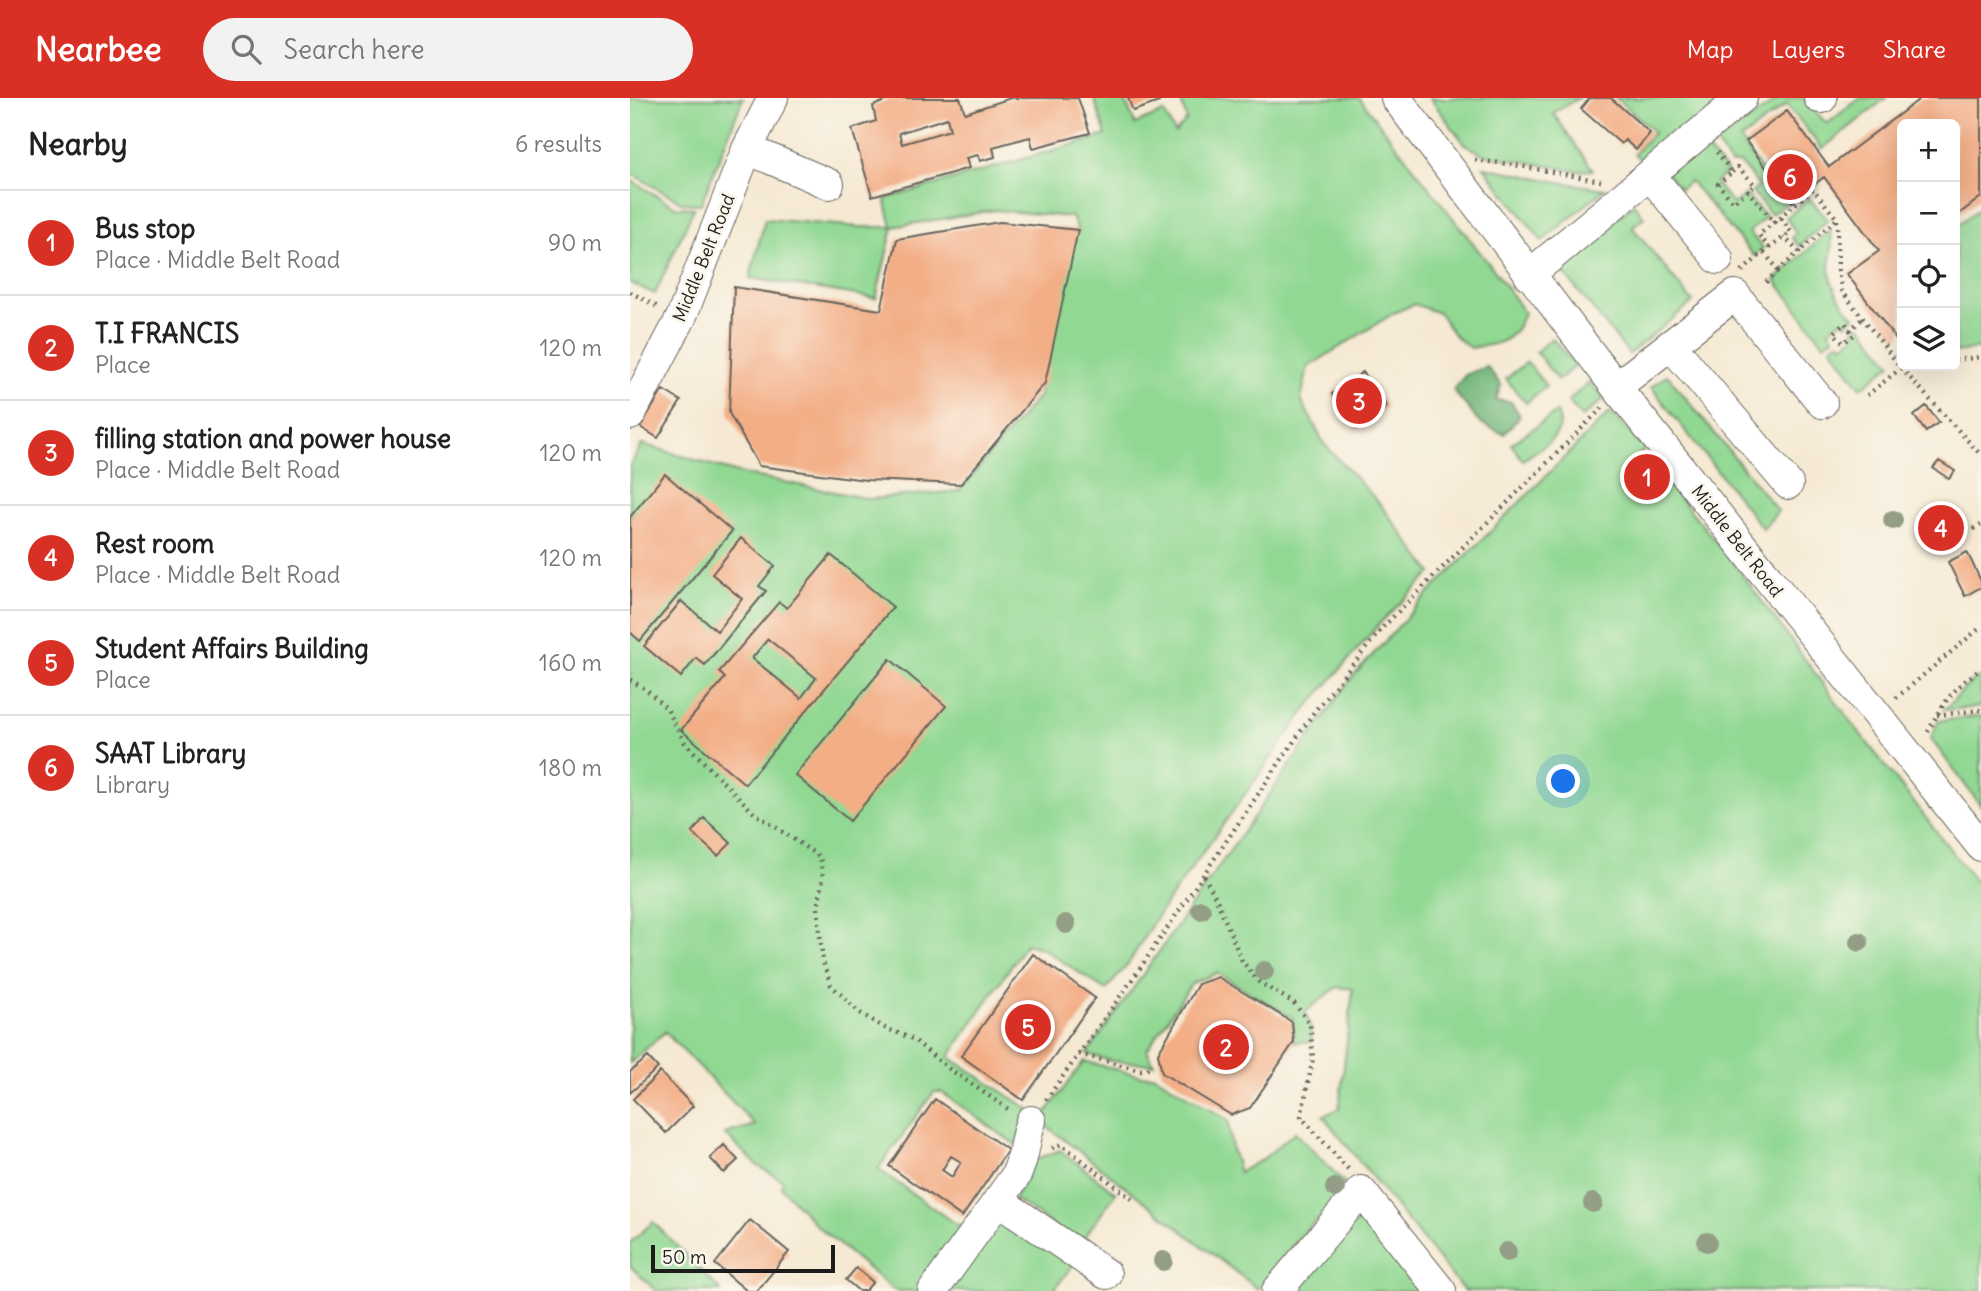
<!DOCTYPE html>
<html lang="en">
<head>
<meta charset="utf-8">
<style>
	:root { --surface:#fff; --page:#f2f2f2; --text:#222; --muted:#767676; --line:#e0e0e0; --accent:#d93025 }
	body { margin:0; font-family:Delius,sans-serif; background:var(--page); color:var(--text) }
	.controls { position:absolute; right:21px; top:21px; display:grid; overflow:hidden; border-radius:10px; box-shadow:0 7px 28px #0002 }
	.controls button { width:63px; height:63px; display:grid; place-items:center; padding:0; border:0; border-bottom:2px solid var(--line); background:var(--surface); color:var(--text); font:35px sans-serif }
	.scale { position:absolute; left:21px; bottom:18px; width:184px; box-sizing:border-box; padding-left:7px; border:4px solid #1c1c1c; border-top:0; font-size:19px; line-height:24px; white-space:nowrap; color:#1c1c1c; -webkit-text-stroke:5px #fbf7ec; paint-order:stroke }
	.you { position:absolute; left:934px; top:684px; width:24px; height:24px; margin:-18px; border:5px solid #fff; border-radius:50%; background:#1a73e8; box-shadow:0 0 0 10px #1a73e833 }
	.badge { display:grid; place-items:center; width:46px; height:46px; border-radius:50%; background:var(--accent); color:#fff; font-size:23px; font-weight:700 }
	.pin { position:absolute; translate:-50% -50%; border:4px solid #fff; box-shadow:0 2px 7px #0006 }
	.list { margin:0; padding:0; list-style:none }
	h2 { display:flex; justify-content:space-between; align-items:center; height:91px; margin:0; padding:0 28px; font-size:30px }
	h2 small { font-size:23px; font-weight:400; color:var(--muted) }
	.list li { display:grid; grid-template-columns:46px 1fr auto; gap:21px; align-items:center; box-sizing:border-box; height:105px; padding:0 28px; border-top:2px solid var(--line) }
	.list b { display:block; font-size:26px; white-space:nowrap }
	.list p { margin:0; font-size:23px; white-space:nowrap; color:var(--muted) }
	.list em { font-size:23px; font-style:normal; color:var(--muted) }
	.icon { flex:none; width:38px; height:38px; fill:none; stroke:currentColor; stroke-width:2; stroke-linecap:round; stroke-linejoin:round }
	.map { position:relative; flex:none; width:1351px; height:1193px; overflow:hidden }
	header { display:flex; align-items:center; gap:42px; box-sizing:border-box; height:98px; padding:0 35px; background:var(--accent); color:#fff }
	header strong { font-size:33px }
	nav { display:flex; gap:38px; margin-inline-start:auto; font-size:24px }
	.search { width:490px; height:63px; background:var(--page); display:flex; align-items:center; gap:18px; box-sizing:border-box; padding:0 24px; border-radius:38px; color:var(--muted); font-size:26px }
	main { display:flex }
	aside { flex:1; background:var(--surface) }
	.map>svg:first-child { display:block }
</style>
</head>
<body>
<header>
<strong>Nearbee</strong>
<div class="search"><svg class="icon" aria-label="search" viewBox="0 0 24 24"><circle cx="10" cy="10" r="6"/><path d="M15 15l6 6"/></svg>Search here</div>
<nav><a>Map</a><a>Layers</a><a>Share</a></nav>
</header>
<main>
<aside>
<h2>Nearby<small>6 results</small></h2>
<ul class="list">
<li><span class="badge">1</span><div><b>Bus stop</b><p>Place · Middle Belt Road</p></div><em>90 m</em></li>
<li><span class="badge">2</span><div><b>T.I FRANCIS</b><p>Place</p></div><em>120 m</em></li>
<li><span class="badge">3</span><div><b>filling station and power house</b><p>Place · Middle Belt Road</p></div><em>120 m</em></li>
<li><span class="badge">4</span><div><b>Rest room</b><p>Place · Middle Belt Road</p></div><em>120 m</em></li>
<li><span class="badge">5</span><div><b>Student Affairs Building</b><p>Place</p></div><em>160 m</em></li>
<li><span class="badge">6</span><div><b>SAAT Library</b><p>Library</p></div><em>180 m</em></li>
</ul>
</aside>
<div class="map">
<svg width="1351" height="1193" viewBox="0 0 1351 1193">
	<rect width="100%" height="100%" fill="#fbf7ec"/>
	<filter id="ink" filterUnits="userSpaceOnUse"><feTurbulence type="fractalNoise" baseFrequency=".0143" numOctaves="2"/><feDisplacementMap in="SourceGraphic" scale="14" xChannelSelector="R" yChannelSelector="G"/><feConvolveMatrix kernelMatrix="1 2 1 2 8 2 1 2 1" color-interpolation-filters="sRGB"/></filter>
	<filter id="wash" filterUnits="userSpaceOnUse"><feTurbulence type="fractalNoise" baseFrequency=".00686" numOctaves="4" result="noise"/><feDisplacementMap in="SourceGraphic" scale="28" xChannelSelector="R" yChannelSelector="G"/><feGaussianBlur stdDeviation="1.57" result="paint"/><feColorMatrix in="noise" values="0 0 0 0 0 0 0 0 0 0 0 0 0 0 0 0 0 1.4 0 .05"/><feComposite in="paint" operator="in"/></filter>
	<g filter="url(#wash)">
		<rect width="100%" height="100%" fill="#f5e9d3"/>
		<path fill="#91d893" stroke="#567a58" stroke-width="2" d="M0,0H113L71,106L53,105L0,75Z
			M464,0H494L505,26L534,14L545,35L557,22L550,0H729L867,176L894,215C883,245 870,246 840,250L825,238L809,215L784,206L764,215L678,269L671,302L694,346L749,405L802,475L749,526L677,610L525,821L499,865L476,892L413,851L396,846L319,959L399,1011L386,1047L311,994H304L248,1071L327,1127L340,1126L291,1193H265L188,1129L151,1089L153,1083L128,1068L95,1036L125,1027L35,934L0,965V368L12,346L108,375L240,401L329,393L409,298L447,130L442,119L365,112L263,129L246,200L120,180L135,121L230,129H262L255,101L476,37Z
			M800,0H949L923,15L963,72L947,73L852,56L835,46Z
			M986,0H1098L1014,66L1004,56L1024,34Z
			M1150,0H1173L1197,26L1230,0H1256L1192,51L1157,6L1110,42L1156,106L1141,116L1122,94L1129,88L1110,65L1101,66L1086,45Z
			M1071,44L1097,74L1085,85L1103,106L1116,96L1136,119L1119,134L1133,150L1124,158L1060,83L1050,91L1036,75Z
			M854,69L934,85L975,91L912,143Z
			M0,82L46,109L64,110L25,196L0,185Z
			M1179,100L1198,122L1169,148L1162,140L1166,135L1156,120Z
			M1004,106L1014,119L1002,129L1063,204L999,256L928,168Z
			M1351,109V250L1325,254V129Z
			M1200,132C1204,146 1200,156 1200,170C1200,189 1212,206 1224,219L1217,226L1212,222L1199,232L1203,240L1194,246L1145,182Z
			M1231,227L1261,266L1231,290L1201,249L1209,243L1213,247L1226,237L1223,232Z
			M922,240L945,268L928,282L906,254Z
			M897,264L916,288L896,305L876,281Z
			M1037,277L1148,413L1133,431L1021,289Z
			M960,284L974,301L952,319L938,303Z
			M927,314C928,318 930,322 930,326C930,341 904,354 893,362L881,346Z
			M980,314L1016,351L1010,356L1016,363L1001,376L1017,394L1032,382L1047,396L1105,467L1222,625L1351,791V1193H834L693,1018L709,1011L723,891L707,889L675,914L680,926L682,944H664L663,920L587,875L562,885L517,952L524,966L481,963L457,956L720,582L796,498Z
			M1351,578V609L1314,612L1341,584Z
			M1351,618V708L1301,641L1308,623Z
			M454,963L512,978L524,977L598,1022L602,1051L609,1074L632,1062L665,1034L720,1091L679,1129L628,1191L414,1026L411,1022Z
			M430,1052L486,1095L450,1145L384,1101L405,1062Z
			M373,1117L443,1167L423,1193H317Z
			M733,1118L794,1193H666L704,1144Z
			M23,1124L91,1193H26L0,1168V1145Z"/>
		<path fill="#74b87d" stroke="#486a4c" stroke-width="2" d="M857,269L871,287L866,302L881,304L890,318L874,336L850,325L823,292L836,276Z"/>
		<g id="blocks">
			<path fill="#f3ae86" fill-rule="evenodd" d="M262,0H330L335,15L381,0H448L460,35L403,50L400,39L363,49L365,59L350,63L348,57L336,60L339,70L242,98L222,31L246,23L243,8ZM317,20L320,32L272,46L269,35Z
				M498,0H528L529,4L503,13Z
				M960,0H981L1020,35L1006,52L995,42L991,46L951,11Z
				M1291,0H1351V99L1325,119V26H1272V236L1266,241L1217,176L1249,153L1194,79L1162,104L1116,43L1157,13L1199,69Z
				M370,124L448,132L415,285L331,386L236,382L129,368L99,315L104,189L251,212L267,141Z
				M733,274L757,309L726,331L702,296Z
				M33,292L51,303L28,340L10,329Z
				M1296,308L1309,324L1296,334L1284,318Z
				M1309,363L1325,373L1319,381L1303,370Z
				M1016,364L1032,382L1018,394L1002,376Z
				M35,376L102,433L10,543L0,534V419Z
				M1312,413L1327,437L1310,448L1295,423Z
				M111,440L145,468L129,488L136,493L75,567L66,560L51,579L14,548L51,503L87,533L112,501L82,476Z
				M1337,454L1351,483V489L1335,498L1318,464Z
				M201,457L263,509L115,686L51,632L95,580L89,574L149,504L157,510ZM138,541L186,580L171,600L122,560Z
				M260,561L316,608L220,723L165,677Z
				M74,720L101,745L88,758L62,735Z
				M403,856L465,900L393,1002L331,958Z
				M588,879L662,924L664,944L620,1010L601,1017L532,975L528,955L568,886Z
				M18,959L28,970L0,995V974Z
				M30,974L63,1008L36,1035L3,1001Z
				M305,1001L378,1052L332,1119L259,1068ZM321,1058L331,1064L322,1079L312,1072Z
				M94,1047L108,1062L94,1075L80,1060Z
				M120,1122L159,1154L127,1193H117L85,1166Z
				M226,1170L243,1184L235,1193H229L216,1182Z"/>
		</g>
	</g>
	<g filter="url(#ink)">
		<use href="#blocks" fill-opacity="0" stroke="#68645c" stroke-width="2"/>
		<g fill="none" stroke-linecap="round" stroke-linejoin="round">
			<defs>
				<path id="minor" d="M766,0L986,289L1351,748
					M1189,0H1192
					M117,51L199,86
					M1020,77L1088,161
					M899,177L1112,0
					M1041,247L1158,386
					M986,289L1105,197L1192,305
					M0,317L51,220L117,51L143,0
					M368,1102L476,1176
					M303,1193L385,1079C396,1058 393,1044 401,1023
					M647,1193L731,1093L811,1193"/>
			</defs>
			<use href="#minor" stroke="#68645c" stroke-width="32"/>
			<path stroke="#68645c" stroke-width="4.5" stroke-dasharray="2 5" stroke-linecap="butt" d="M1087,54L1102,74L1088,86L1103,104L1118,93L1144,124L1183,91L1207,121L1169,154
				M845,62L885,67L971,83
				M1102,74L1108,69L1125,87L1118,93
				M1207,122L1208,172L1212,193L1271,270L1235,299
				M1139,150L1161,134L1150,119
				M1134,155L1149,172L1169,154L1154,139
				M1112,173L1139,150L1129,137L1144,124
				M1136,184L1149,172
				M0,194L28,209
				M1220,232L1224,237L1213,245L1204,235L1215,225L1220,232L1233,220
				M1325,262L1351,259
				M1271,270L1351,357
				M1272,270L1285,268
				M1337,434L1351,427
				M0,582L17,592L37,611L55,645L123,714L190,759L193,779L188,810L190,837L193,864L201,887L230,915L255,930L283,941L315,968L378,1011
				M1266,600L1351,529
				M1307,617L1351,612
				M1298,634C1312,606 1324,589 1351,571
				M574,778L586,800L612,863L629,884L664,905L680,926L683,961L671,1019L718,1071
				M449,956L510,972L523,970
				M416,1002L504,879L684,614L754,528L972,310
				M422,1050L431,1046L502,1101"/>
			<use href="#minor" stroke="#fff" stroke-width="30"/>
		</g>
		<g fill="#949d85">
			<circle cx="1263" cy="422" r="10"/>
			<circle cx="571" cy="812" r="10"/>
			<circle cx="436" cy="826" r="10"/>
			<circle cx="1229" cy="844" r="10"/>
			<circle cx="634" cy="873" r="10"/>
			<circle cx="705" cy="1090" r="10"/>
			<circle cx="963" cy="1105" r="10"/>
			<circle cx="1077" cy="1144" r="10"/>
			<circle cx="877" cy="1154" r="10"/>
			<circle cx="533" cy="1163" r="10"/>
		</g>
	</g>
	<g text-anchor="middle" stroke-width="6" stroke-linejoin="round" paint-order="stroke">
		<g font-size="18" fill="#1c1c1c" stroke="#fbf7ec">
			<text transform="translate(74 160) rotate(-68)" y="6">Middle Belt Road</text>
			<text transform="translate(1107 443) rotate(52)" y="6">Middle Belt Road</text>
		</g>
	</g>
</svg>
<div class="controls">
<button>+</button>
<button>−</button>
<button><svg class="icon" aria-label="locate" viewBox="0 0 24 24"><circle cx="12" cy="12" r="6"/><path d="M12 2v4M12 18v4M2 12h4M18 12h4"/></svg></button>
<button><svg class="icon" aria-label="layers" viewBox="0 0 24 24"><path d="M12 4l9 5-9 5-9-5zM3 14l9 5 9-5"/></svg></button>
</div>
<div class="scale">50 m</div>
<div class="you"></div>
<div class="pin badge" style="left:1017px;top:379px">1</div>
<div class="pin badge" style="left:596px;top:949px">2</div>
<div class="pin badge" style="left:729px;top:303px">3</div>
<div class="pin badge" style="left:1311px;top:430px">4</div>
<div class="pin badge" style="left:398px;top:929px">5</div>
<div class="pin badge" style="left:1160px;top:79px">6</div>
</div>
</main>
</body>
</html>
